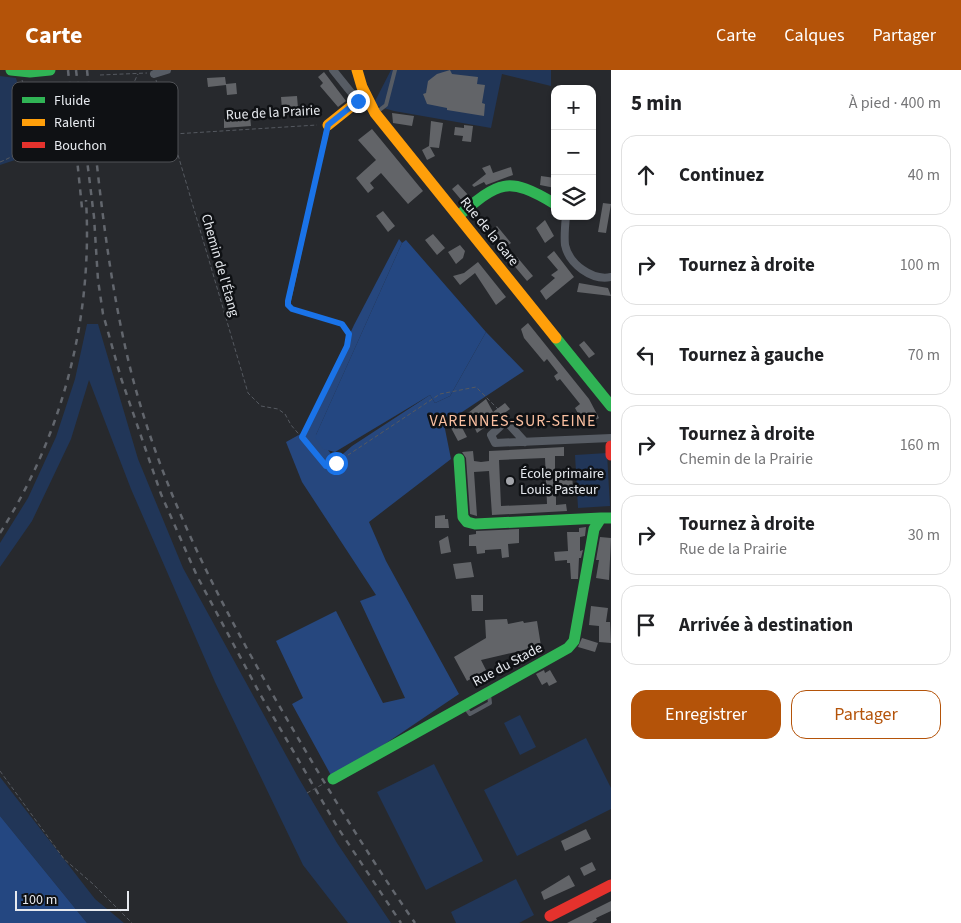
<!DOCTYPE html>
<html lang="fr">
<head>
<meta charset="utf-8">
<style>
	:root { --surface:#fff; --page:#f2f2f2; --text:#202124; --muted:#757577; --line:#e0e0e0; --accent:#b45309 }
	body { margin:0; font-family:"Source Sans 3",sans-serif; background:var(--page); color:var(--text) }
	.controls { position:absolute; right:15px; top:15px; display:grid; overflow:hidden; border-radius:10px; box-shadow:0 1px 4px #0004 }
	.controls button { width:45px; height:45px; display:grid; place-items:center; padding:0; border:0; border-bottom:1px solid var(--line); background:var(--surface); color:var(--text); font:25px sans-serif }
	.scale { position:absolute; left:15px; bottom:12px; width:114px; box-sizing:border-box; padding-left:5px; border:2px solid #e7eaef; border-top:0; font-size:14px; line-height:18px; white-space:nowrap; color:#e7eaef; -webkit-text-stroke:4px #0f1114; paint-order:stroke }
	.stop { position:absolute; width:15px; height:15px; margin:-11px; border:4px solid #1a73e8; border-radius:50%; background:#fff }
	.stop.end { background:#1a73e8; border-color:#fff; box-shadow:0 1px 5px #0008 }
	.list { margin:0; padding:0; list-style:none }
	h2 { display:flex; justify-content:space-between; align-items:center; height:65px; margin:0; padding:0 20px; font-size:21px }
	h2 small { font-size:16px; font-weight:400; color:var(--muted) }
	.list li { display:grid; grid-template-columns:32px 1fr auto; gap:15px; align-items:center; box-sizing:border-box; height:80px; margin:0 10px 10px; padding:0 10px; border:1px solid var(--line); border-radius:15px }
	.list b { display:block; font-size:19px; white-space:nowrap }
	.list p { margin:0; font-size:16px; white-space:nowrap; color:var(--muted) }
	.list em { font-size:16px; font-style:normal; color:var(--muted) }
	.actions { display:flex; gap:10px; padding:15px 20px }
	.actions a { flex:1; padding:11px 0; border:1px solid var(--accent); border-radius:15px; text-align:center; font-size:18px; color:var(--accent) }
	.actions .main { background:var(--accent); color:#fff }
	.icon { flex:none; width:28px; height:28px; fill:none; stroke:currentColor; stroke-width:2; stroke-linecap:round; stroke-linejoin:round }
	.map { position:relative; flex:none; width:611px; height:853px; overflow:hidden }
	header { display:flex; align-items:center; gap:30px; box-sizing:border-box; height:70px; padding:0 25px; background:var(--accent); color:#fff }
	header strong { font-size:24px }
	nav { display:flex; gap:28px; margin-inline-start:auto; font-size:18px }
	main { display:flex }
	aside { flex:1; background:var(--surface) }
	.map>svg:first-child { display:block }
</style>
</head>
<body>
<header>
<strong>Carte</strong>
<nav><a>Carte</a><a>Calques</a><a>Partager</a></nav>
</header>
<main>
<div class="map">
<svg width="611" height="853" viewBox="0 0 611 853">
	<rect width="100%" height="100%" fill="#27292d"/>
	<path fill="#213658" d="M391,0H551V16L502,4L491,58L394,41L373,35Z
		M0,6L16,8L35,75L18,89L0,95Z
		M87,254H98L138,389L183,498L298,707L337,773L391,853H348L303,795L215,612L131,419L89,310L71,369L32,451L0,497V473L28,428L56,367L75,309Z
		M607,383L610,436L578,438L575,385Z
		M520,645L536,677L520,685L504,653Z
		M586,668L611,718V739L517,786L484,720Z
		M434,694L483,791L426,820L377,722Z
		M0,707L95,829L124,853H87L0,746Z
		M516,809L534,845L519,853H456L451,842Z"/>
	<path fill="#26477e" d="M399,169L402,173L316,365L336,390L352,376L430,325L435,333L450,326L486,262L524,301L444,354L451,389L369,452L386,491L459,624L333,709L292,634L303,628L276,571L336,541L383,633L405,628L360,531L376,525L302,412L286,372L304,362L354,255Z"/>
	<path fill="#244781" d="M406,170L486,262L450,326L435,333L430,325L335,382L323,379L315,367L402,173Z
		M0,746L87,853H0Z"/>
	<path fill="#626468" fill-rule="evenodd" d="M450,0L452,4L478,7L477,14L485,15L482,33L485,34L484,46L447,40V38L427,34L423,24L426,23L428,11L437,4Z
		M324,2L346,31L338,37L320,16L323,13L318,7Z
		M225,7L226,14L236,13L237,24L227,25L226,15L208,17L207,8Z
		M297,26L298,38L282,39L281,27Z
		M392,43L414,46L412,56L393,53Z
		M250,46L251,56L224,58V49Z
		M431,51L443,53L439,78L430,77L435,86L427,90L422,80L429,76Z
		M464,55L473,56L471,72L462,71L463,66L454,65L455,57L464,58Z
		M372,59L423,121L408,134L381,103L370,113L374,118L368,123L356,108L376,90L358,70Z
		M490,95L493,103L511,97L513,105L486,115L484,112L474,117L472,115L486,104L482,98Z
		M541,106L555,108V118L540,115Z
		M458,114L470,127L463,132L452,119Z
		M603,133L611,134L606,163L598,162Z
		M383,141L395,156L388,162L376,146Z
		M545,150L554,166L545,173L536,158Z
		M497,156L511,173L504,178L491,161Z
		M433,164L445,178L437,185L425,170Z
		M460,175L465,181L463,188L456,194L448,182Z
		M554,181L574,207L546,230L540,221L555,208L551,205L558,200L547,187Z
		M517,187L533,206L527,211L511,192Z
		M478,192L506,227L496,235L475,203L460,215L453,206L464,203Z
		M579,213L608,218L611,226L577,222Z
		M528,253L589,329L599,348L592,352L590,349L583,352L580,347L575,338L580,334L560,309L557,311L554,306L558,303L547,289L544,292L524,268L521,259Z
		M584,271L595,284L589,288L579,275Z
		M486,329L493,342L505,333L510,339L477,363L468,343Z
		M458,350L467,367L458,371L449,354Z
		M564,377V386H555V399H572L573,422H556V435L566,434L567,441L492,445L489,401L474,402L477,446L470,444L466,388L462,382L473,381L474,391L481,392L489,391V381ZM545,388L547,434L501,436L499,390Z
		M445,445V449H448L449,458H435V446Z
		M586,457L585,466L580,467V481L583,480L581,488H579L578,509H571L570,493H567V490L555,491L554,482L568,481L567,462H579V458Z
		M519,459V473L508,474L509,487L502,488L501,479L485,480V483L477,484L476,476H469V465L476,464V461Z
		M448,466L451,482L441,484L439,471Z
		M600,467L611,468L609,510L596,508L599,490H596Z
		M471,492L474,507L456,509L453,494Z
		M471,525H483V541H472Z
		M591,536L608,538L606,552H610L611,573L599,572V556L589,555Z
		M507,549L508,554L523,551L524,553L537,551L541,576L481,590L486,600L467,611L454,587L486,568L485,550Z
		M582,568L598,573L595,582L578,577Z
		M544,600L545,603L550,600L557,612L549,616L547,612L542,615L536,604Z
		M586,759L591,769L565,781L561,771Z
		M592,792L596,800L584,806L580,798Z
		M569,805L575,816L544,830L541,822Z
		M611,831V841L596,848L597,850L592,853H567Z"/>
	<g fill="none" stroke-linecap="round" stroke-linejoin="round">
		<path stroke="#555960" stroke-width="1" stroke-dasharray="4 2.5" stroke-linecap="butt" d="M100,5L147,3
			M22,10C28,26 39,63 54,70C64,74 75,71 85,71C94,71 107,72 114,64C128,48 128,22 138,4
			M156,10L248,323L261,336L278,339L285,344L291,355L326,396L336,393L440,324L476,317L498,339
			M33,12L41,24L53,25
			M174,64L317,55
			M0,92C35,78 35,62 28,28
			M289,236L342,254L349,264L347,276L303,366
			M0,701L64,789L93,814L132,853
			M307,723L323,714"/>
		<path stroke="#575c64" stroke-width="4" d="M377,42L386,35L395,0
			M289,231L327,57
			M465,637L470,644L490,633L489,625"/>
		<path stroke="#575c64" stroke-width="8" d="M333,0L358,31
			M154,4L167,0
			M566,146C565,156 564,165 565,175C569,194 592,211 611,207
			M525,372L506,351L491,365L495,373L611,368"/>
		<path stroke="#30b455" stroke-width="11" d="M11,0L30,2L50,0
			M458,146C499,112 507,105 555,134
			M556,268L611,336
			M459,389L463,447L467,452L475,454L601,448
			M333,709L568,578L574,571L594,459L601,448H611"/>
		<path stroke="#ff9f0a" stroke-width="11" d="M357,0L362,17L375,43L556,268
			M328,55L358,31L367,30"/>
		<path stroke="#e5322d" stroke-width="11" d="M611,376V385
			M550,846L611,815"/>
		<path stroke="#62666d" stroke-width="2.5" stroke-dasharray="6 6" stroke-linecap="butt" d="M68,0L82,138
			M76,0L94,147L98,210L103,244L121,308L161,424L197,506L260,624L338,758L401,853
			M87,0C98,105 107,211 134,313C166,431 223,539 284,644C325,715 368,785 415,853
			M0,463C63,364 93,247 86,130"/>
	</g>
	<g fill="none" stroke-linecap="round" stroke-linejoin="round">
		<path stroke="#1a73e8" stroke-width="6" d="M336,393L326,396L302,367L347,276L349,264L342,254L292,239L288,235V231L328,55L358,31"/>
	</g>
	<circle fill="#a4a6ab" stroke="#0f1114" stroke-width="2" cx="510" cy="411" r="5"/>
	<g text-anchor="middle" stroke-width="5" stroke-linejoin="round" paint-order="stroke">
		<g font-size="14" fill="#e7eaef" stroke="#0f1114">
			<text transform="translate(273 42) rotate(-3)" y="5">Rue de la Prairie</text>
			<text transform="translate(490 161) rotate(51)" y="5">Rue de la Gare</text>
			<text transform="translate(221 195) rotate(74)" y="5">Chemin de l'Étang</text>
			<text transform="translate(507 594) rotate(-28)" y="5">Rue du Stade</text>
		</g>
		<g font-size="14" fill="#e7eaef" stroke="#0f1114" text-anchor="start">
			<text x="520" y="408">École primaire<tspan x="520" dy="16">Louis Pasteur</tspan></text>
		</g>
		<g font-size="16" letter-spacing="1" fill="#fbc0a1" stroke="#0f1114">
			<text x="513" y="356">VARENNES-SUR-SEINE</text>
		</g>
	</g>
	<rect x="12" y="12" width="166" height="80" rx="8" fill="#0f1114" stroke="#505256" stroke-width="1"/>
	<rect x="22" y="27" width="23" height="6" fill="#30b455"/>
	<rect x="22" y="49" width="23" height="7" fill="#ff9f0a"/>
	<rect x="22" y="72" width="23" height="6" fill="#e5322d"/>
	<g font-size="14" fill="#e7eaef">
		<text x="54" y="35">Fluide</text>
		<text x="54" y="57">Ralenti</text>
		<text x="54" y="80">Bouchon</text>
	</g>
</svg>
<div class="controls">
<button>+</button>
<button>−</button>
<button><svg class="icon" aria-label="layers" viewBox="0 0 24 24"><path d="M12 4l9 5-9 5-9-5zM3 14l9 5 9-5"/></svg></button>
</div>
<div class="scale">100 m</div>
<div class="stop" style="left:336px;top:393px"></div>
<div class="stop end" style="left:358px;top:31px"></div>
</div>
<aside>
<h2>5 min<small>À pied · 400 m</small></h2>
<ul class="list">
<li><svg class="icon" aria-label="ahead" viewBox="0 0 24 24"><path d="M12 20V5M6 11l6-6 6 6"/></svg><div><b>Continuez</b></div><em>40 m</em></li>
<li><svg class="icon" aria-label="right" viewBox="0 0 24 24"><path d="M7 20v-9h11M14 6l5 5-5 5"/></svg><div><b>Tournez à droite</b></div><em>100 m</em></li>
<li><svg class="icon" aria-label="left" viewBox="0 0 24 24"><path d="M17 20v-9H6M10 6l-5 5 5 5"/></svg><div><b>Tournez à gauche</b></div><em>70 m</em></li>
<li><svg class="icon" aria-label="right" viewBox="0 0 24 24"><path d="M7 20v-9h11M14 6l5 5-5 5"/></svg><div><b>Tournez à droite</b><p>Chemin de la Prairie</p></div><em>160 m</em></li>
<li><svg class="icon" aria-label="right" viewBox="0 0 24 24"><path d="M7 20v-9h11M14 6l5 5-5 5"/></svg><div><b>Tournez à droite</b><p>Rue de la Prairie</p></div><em>30 m</em></li>
<li><svg class="icon" aria-label="arrive" viewBox="0 0 24 24"><path d="M6 21V4h12l-3 4 3 4H6"/></svg><div><b>Arrivée à destination</b></div></li>
</ul>
<div class="actions"><a class="main">Enregistrer</a><a>Partager</a></div>
</aside>
</main>
</body>
</html>
